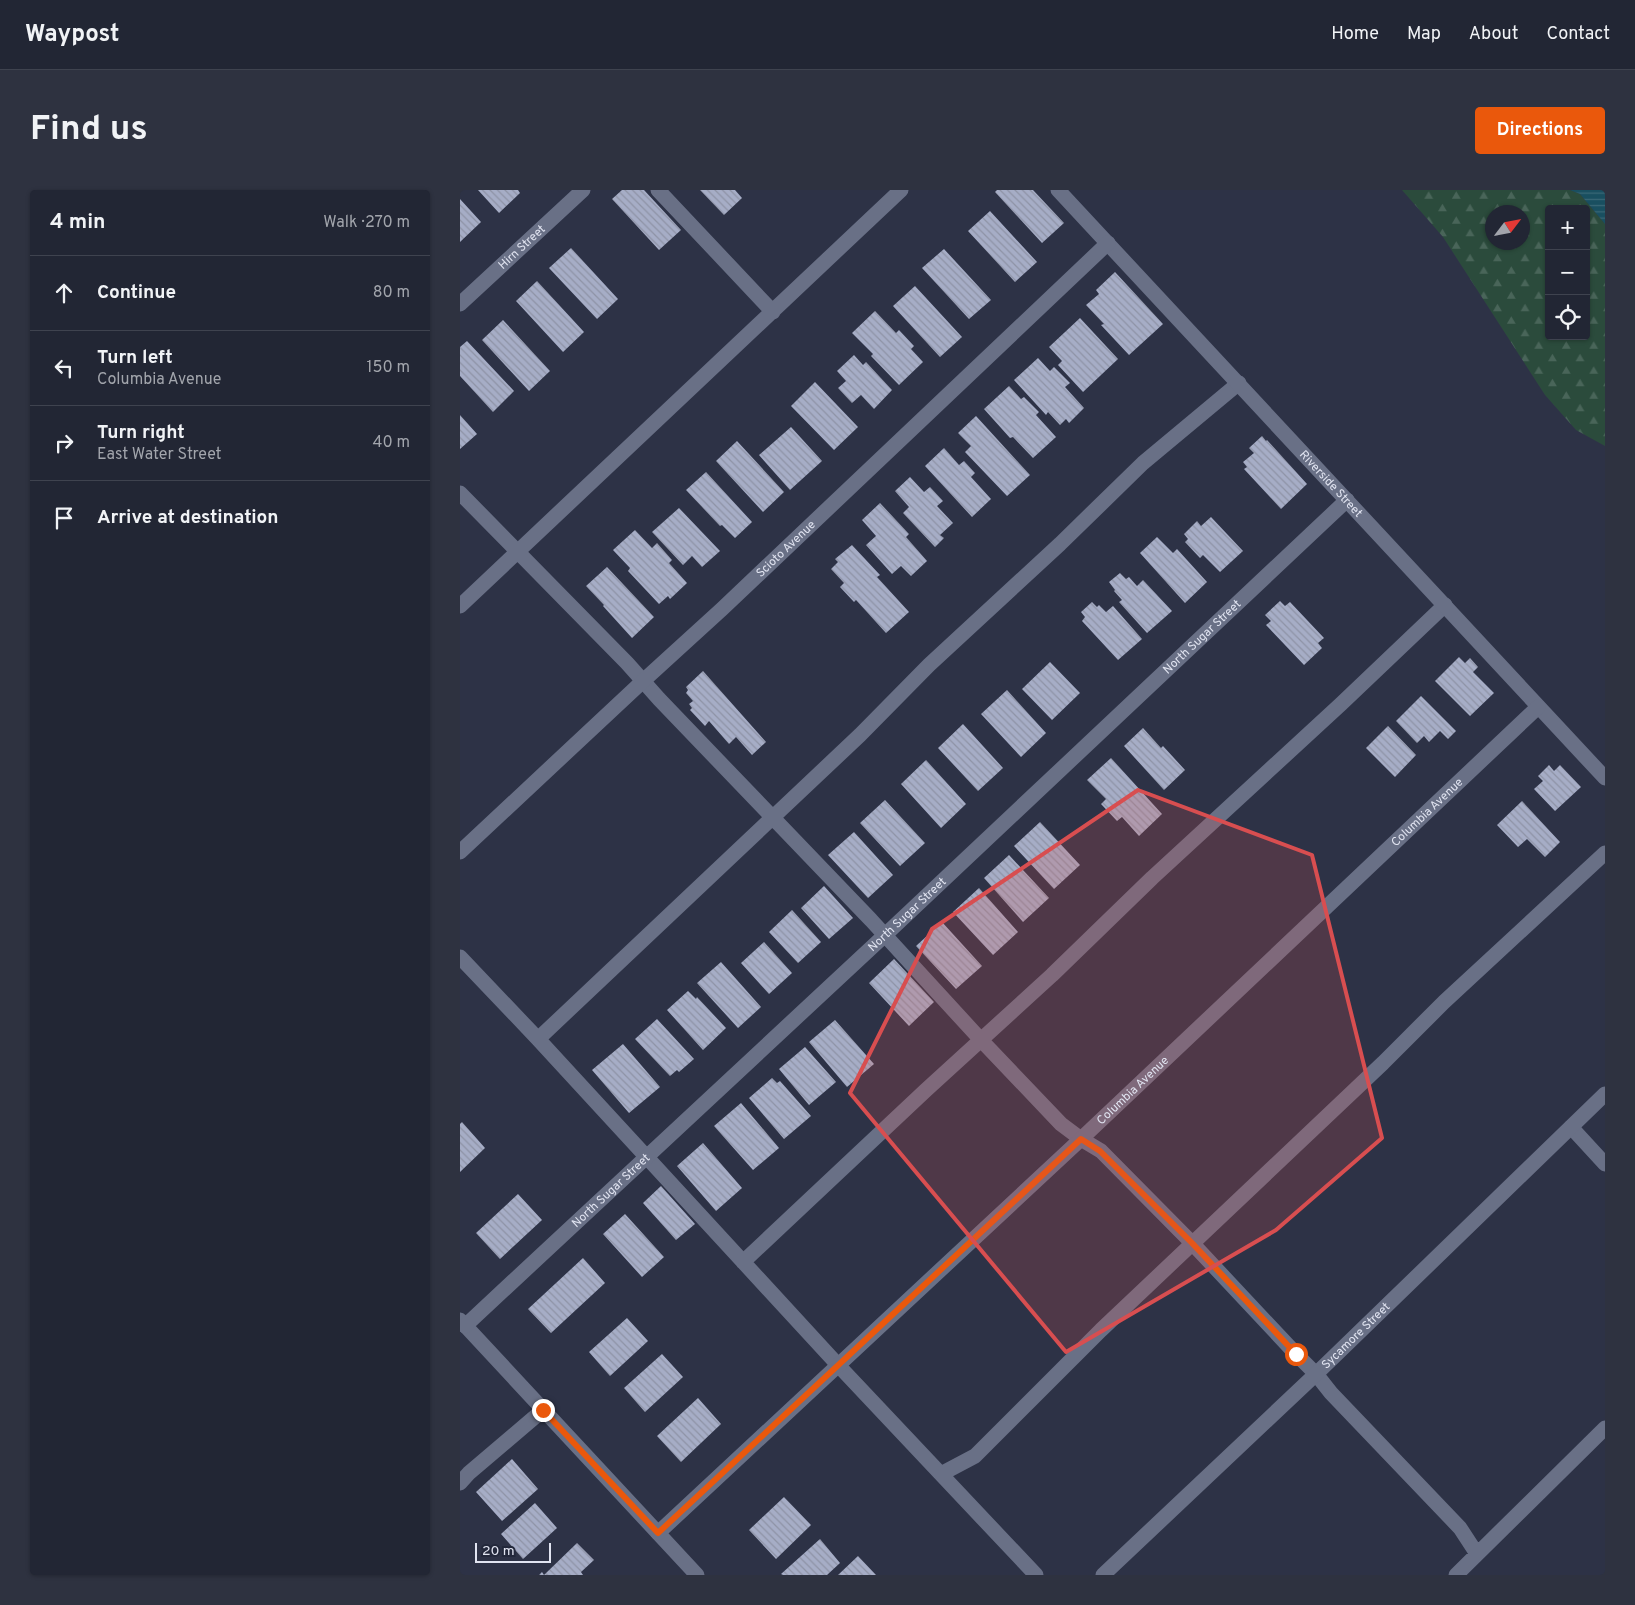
<!DOCTYPE html>
<html lang="en">
<head>
<meta charset="utf-8">
<style>
	:root { --surface:#222634; --page:#2e3240; --text:#f1f3f6; --muted:#a2a5ac; --line:#3f434f; --accent:#ea580c }
	body { margin:0; font-family:Overpass,sans-serif; background:var(--page); color:var(--text) }
	.controls { position:absolute; right:15px; top:15px; display:grid; overflow:hidden; border-radius:5px; box-shadow:0 1px 4px #0004 }
	.controls button { width:45px; height:45px; display:grid; place-items:center; padding:0; border:0; border-bottom:1px solid var(--line); background:var(--surface); color:var(--text); font:25px sans-serif }
	.compass { position:absolute; left:1025px; top:15px; width:45px; height:45px; border-radius:50%; background:var(--surface); box-shadow:0 1px 4px #0004; rotate:58deg }
	.scale { position:absolute; left:15px; bottom:12px; width:76px; box-sizing:border-box; padding-left:5px; border:2px solid #e1e4f1; border-top:0; font-size:14px; line-height:18px; white-space:nowrap; color:#e1e4f1; -webkit-text-stroke:4px #23283b; paint-order:stroke }
	.stop { position:absolute; width:15px; height:15px; margin:-11px; border:4px solid #ea580c; border-radius:50%; background:#fff }
	.stop.end { background:#ea580c; border-color:#fff; box-shadow:0 1px 5px #0008 }
	.list { margin:0; padding:0; list-style:none }
	h2 { display:flex; justify-content:space-between; align-items:center; height:65px; margin:0; padding:0 20px; font-size:21px }
	h2 small { font-size:16px; font-weight:400; color:var(--muted) }
	.list li { display:grid; grid-template-columns:32px 1fr auto; gap:15px; align-items:center; box-sizing:border-box; height:75px; padding:0 20px; border-top:1px solid var(--line) }
	.list b { display:block; font-size:19px; white-space:nowrap }
	.list p { margin:0; font-size:16px; white-space:nowrap; color:var(--muted) }
	.list em { font-size:16px; font-style:normal; color:var(--muted) }
	.icon { flex:none; width:28px; height:28px; fill:none; stroke:currentColor; stroke-width:2; stroke-linecap:round; stroke-linejoin:round }
	.map { position:relative; flex:none; width:1145px; height:1385px; overflow:hidden; border-radius:5px }
	header { display:flex; align-items:center; gap:30px; box-sizing:border-box; height:70px; padding:0 25px; background:var(--surface); border-bottom:1px solid var(--line) }
	header strong { font-size:24px }
	nav { display:flex; gap:28px; margin-inline-start:auto; font-size:18px }
	.intro { display:flex; align-items:center; justify-content:space-between; box-sizing:border-box; height:120px; padding:0 30px }
	h1 { margin:0; font-size:35px }
	.button { padding:12px 22px; border-radius:5px; background:var(--accent); color:#fff; font-size:18px; font-weight:700 }
	main { display:flex; gap:30px; padding:0 30px }
	aside { flex:1; background:var(--surface); border-radius:5px; box-shadow:0 1px 4px #0004 }
	.map>svg:first-child { display:block }
</style>
</head>
<body>
<header>
<strong>Waypost</strong>
<nav><a>Home</a><a>Map</a><a>About</a><a>Contact</a></nav>
</header>
<div class="intro"><h1>Find us</h1><a class="button">Directions</a></div>
<main>
<aside>
<h2>4 min<small>Walk · 270 m</small></h2>
<ul class="list">
<li><svg class="icon" aria-label="ahead" viewBox="0 0 24 24"><path d="M12 20V5M6 11l6-6 6 6"/></svg><div><b>Continue</b></div><em>80 m</em></li>
<li><svg class="icon" aria-label="left" viewBox="0 0 24 24"><path d="M17 20v-9H6M10 6l-5 5 5 5"/></svg><div><b>Turn left</b><p>Columbia Avenue</p></div><em>150 m</em></li>
<li><svg class="icon" aria-label="right" viewBox="0 0 24 24"><path d="M7 20v-9h11M14 6l5 5-5 5"/></svg><div><b>Turn right</b><p>East Water Street</p></div><em>40 m</em></li>
<li><svg class="icon" aria-label="arrive" viewBox="0 0 24 24"><path d="M6 21V4h12l-3 4 3 4H6"/></svg><div><b>Arrive at destination</b></div></li>
</ul>
</aside>
<div class="map">
<svg width="1145" height="1385" viewBox="0 0 1145 1385">
	<defs>
		<pattern id="forest-firs" width="22" height="20" patternUnits="userSpaceOnUse" patternTransform="scale(1.25)"><rect width="22" height="20" fill="#2b4b3c"/><path d="M5 1l3.5 6h-7zM16 11l3.5 6h-7z" fill="#496559"/></pattern>
		<pattern id="water-rules" width="6" height="5" patternUnits="userSpaceOnUse" patternTransform="scale(1.25)"><rect width="6" height="5" fill="#194f60"/><path d="M0 2.5h6" fill="none" stroke="#3a6877"/></pattern>
		<pattern id="building-back-hatch" width="6" height="6" patternUnits="userSpaceOnUse" patternTransform="scale(1.25)"><rect width="6" height="6" fill="#a6adc6"/><path d="M-1 5l2 2M0 0l6 6M5-1l2 2" fill="none" stroke="#8e93a6"/></pattern>
	</defs>
	<rect width="100%" height="100%" fill="#2d3246"/>
	<path fill="url(#forest-firs)" fill-rule="evenodd" d="M942,0H1110L1120,4L1145,34V256L1116,240L1085,205L983,47ZM1089,19H1126V146H1089ZM1032,22H1062V52H1032Z"/>
	<path fill="url(#water-rules)" d="M1110,0H1145V34L1120,4Z"/>
	<path fill="url(#building-back-hatch)" d="M18,0H58L60,3L39,23Z
		M162,0H184L221,40L199,60L152,9Z
		M240,0H275L282,8L264,25Z
		M537,0H573L604,33L582,53L535,2Z
		M0,9L21,32L0,52Z
		M530,21L577,72L555,92L508,41Z
		M111,58L158,109L137,129L89,78Z
		M484,59L531,110L509,129L462,78Z
		M655,82L703,134L669,165L641,135L644,134L626,115L639,104L636,100Z
		M77,91L124,142L103,162L56,111Z
		M455,96L502,147L480,167L433,116Z
		M415,121L436,143L439,140L454,156L451,159L463,172L439,195L411,166L413,164L392,143Z
		M620,128L658,169L623,202L598,175L602,171L589,157Z
		M43,130L90,181L69,201L22,150Z
		M7,151L54,201L33,222L0,186V157Z
		M394,165L403,175L406,172L432,200L414,219L401,205L392,213L378,198L386,191L377,181Z
		M578,168L590,181L594,177L610,193L605,197L624,218L609,233L606,229L600,235L588,222L586,225L554,190Z
		M355,192L398,237L374,260L331,216Z
		M549,196L561,209L564,207L579,222L576,225L596,247L573,268L553,247L550,248L524,219Z
		M0,225L17,244L0,259Z
		M516,226L570,285L547,306L505,262L511,256L498,243Z
		M331,237L362,271L330,300L299,265Z
		M802,246L806,251L807,250L847,294L821,319L784,279L787,277L783,272L794,263L789,258Z
		M277,251L324,302L303,322L256,271Z
		M484,258L499,275L504,271L515,283L511,287L531,309L512,327L465,276Z
		M246,282L292,332L275,348L262,335L260,336L226,300Z
		M450,287L464,302L470,297L483,311L477,316L493,333L480,345L484,348L475,357L443,323L449,317L435,301Z
		M420,313L449,344L446,347L467,371L451,386L441,376L432,384L406,355L416,346L402,330Z
		M219,318L260,361L242,377L232,366L223,375L192,342Z
		M751,327L783,361L760,382L743,365L740,368L725,352L728,349L724,344L737,331L741,336Z
		M175,340L192,358L197,353L212,370L209,373L227,393L210,409L208,406L199,414L168,381L170,378L153,360Z
		M697,347L713,363L717,359L747,392L725,413L680,363Z
		M392,355L420,385L417,387L449,422L426,443L396,410L394,412L380,397L384,393L371,379L378,372L375,369Z
		M147,377L194,427L172,448L143,416L144,415L126,396Z
		M660,383L666,389L669,387L677,396L683,390L712,421L687,443L659,412L662,410L654,401L655,400L649,392Z
		M820,411L825,416L830,412L864,448L858,453L862,458L844,475L806,435L811,431L805,425Z
		M632,412L637,417L639,415L646,422L653,416L682,449L658,470L622,431L625,427L621,422Z
		M999,467L1005,473L1010,468L1018,477L1013,482L1034,503L1010,526L975,491Z
		M590,472L620,503L592,530L562,499Z
		M243,481L306,552L292,565L276,547L269,554L249,531L245,536L230,520L232,518L229,514L233,511L226,503L228,500L226,497Z
		M547,500L586,543L561,567L521,524Z
		M961,506L996,541L988,549L980,541L969,552L964,546L957,553L936,531Z
		M503,534L543,578L518,601L478,558Z
		M928,536L956,565L935,587L906,558Z
		M683,538L701,558L703,556L725,580L704,600L664,556Z
		M651,568L702,624L679,646L662,627L657,631L641,614L646,609L627,590Z
		M466,570L506,614L481,638L441,594Z
		M1089,575L1094,581L1100,575L1121,597L1095,621L1074,599L1083,591L1078,586Z
		M425,610L465,653L440,676L400,633Z
		M1062,611L1100,652L1085,667L1067,649L1058,657L1037,635Z
		M580,632L620,675L594,699L554,656Z
		M394,642L433,685L408,708L368,665Z
		M549,665L589,708L563,732L524,688Z
		M364,696L393,728L369,749L341,718Z
		M519,698L558,742L533,765L493,722Z
		M332,720L361,752L338,773L309,742Z
		M482,732L522,776L496,799L456,756Z
		M304,752L332,783L309,804L281,773Z
		M434,769L474,812L449,836L409,793Z
		M261,772L301,817L278,838L237,793Z
		M228,801L236,809L237,807L266,838L243,860L207,820Z
		M197,829L234,869L219,882L217,880L210,886L175,849Z
		M375,830L414,874L387,897L349,852Z
		M163,854L200,897L169,923L132,880Z
		M345,857L376,892L349,915L319,879Z
		M312,888L317,893L320,891L351,926L324,949L289,908Z
		M281,913L319,958L293,980L254,936Z
		M2,932L25,958L0,982V934Z
		M243,953L282,998L256,1021L217,976Z
		M201,996L235,1034L216,1050L183,1013Z
		M58,1004L82,1030L40,1069L16,1043Z
		M165,1024L204,1067L182,1087L143,1044Z
		M123,1068L145,1093L91,1143L68,1119Z
		M167,1128L188,1151L150,1186L129,1162Z
		M202,1164L223,1187L185,1222L164,1198Z
		M238,1208L261,1234L221,1272L197,1246Z
		M52,1269L78,1299L42,1331L16,1302Z
		M324,1307L351,1335L316,1369L289,1340Z
		M75,1313L97,1338L63,1369L41,1344Z
		M360,1349L380,1373L367,1385H323L321,1384Z
		M117,1353L134,1370L121,1382L123,1385H79L82,1382L84,1385Z
		M398,1366L416,1385H378Z"/>
	<g fill="none" stroke-linecap="round" stroke-linejoin="round">
		<path stroke="#697086" stroke-width="15" d="M198,0L313,122
			M0,303L167,473L199,509L411,730L521,850L601,934L621,949L641,961L732,1053L836,1164L856,1184L871,1203L1000,1338L1017,1364
			M0,416L441,0
			M0,767L78,849L378,1175L576,1385
			M78,849L400,545L469,475L600,354L683,273L779,193
			M283,1072L466,900L592,785L692,688L881,514L985,415
			M481,1284L515,1266L641,1140L923,873L984,812L1145,663
			M0,1293L9,1283L83,1220
			M996,1385L1145,1238"/>
		<g stroke="#697086" stroke-width="15">
			<path id="s1" d="M598,0L1145,588"/>
			<path id="s2" d="M0,114L123,0"/>
			<path id="s3" d="M0,662L183,491L262,419L648,53"/>
			<path d="M1111,937L1145,974"/>
			<path d="M0,1130L237,1385"/>
			<path id="s4" d="M5,1136L425,745L887,310"/>
			<path id="s5" d="M198,1343L621,949L1078,517"/>
			<path id="s6" d="M643,1385L856,1184L1145,904"/>
		</g>
	</g>
	<g fill="none" stroke-linecap="round" stroke-linejoin="round">
		<path stroke="#ea580c" stroke-width="6" d="M83,1220L198,1343L621,949L640,961L732,1053L836,1164"/>
	</g>
	<path fill="#d84e50" fill-opacity="0.2" stroke="#d84e50" stroke-width="4" stroke-linejoin="round" d="M678,600L852,665L922,948L816,1040L606,1162L390,903L472,739Z"/>
	<g text-anchor="middle" stroke-width="5" stroke-linejoin="round" paint-order="stroke">
		<g font-size="12" fill="#e1e4f1" stroke="#23283b">
			<text dy="4" stroke="none"><textPath href="#s2" startOffset="84">Hirn Street</textPath></text>
			<text dy="4" stroke="none"><textPath href="#s1" startOffset="401">Riverside Street</textPath></text>
			<text dy="4" stroke="none"><textPath href="#s3" startOffset="445">Scioto Avenue</textPath></text>
			<text dy="4" stroke="none"><textPath href="#s4" startOffset="1009">North Sugar Street</textPath></text>
			<text dy="4" stroke="none"><textPath href="#s5" startOffset="1054">Columbia Avenue</textPath></text>
			<text dy="4" stroke="none"><textPath href="#s4" startOffset="604">North Sugar Street</textPath></text>
			<text dy="4" stroke="none"><textPath href="#s5" startOffset="649">Columbia Avenue</textPath></text>
			<text dy="4" stroke="none"><textPath href="#s4" startOffset="199">North Sugar Street</textPath></text>
			<text dy="4" stroke="none"><textPath href="#s6" startOffset="348">Sycamore Street</textPath></text>
		</g>
	</g>
</svg>
<div class="controls">
<button>+</button>
<button>−</button>
<button><svg class="icon" aria-label="locate" viewBox="0 0 24 24"><circle cx="12" cy="12" r="6"/><path d="M12 2v4M12 18v4M2 12h4M18 12h4"/></svg></button>
</div>
<svg class="compass" viewBox="-18 -18 36 36"><path d="M0-13l5 13h-10z" fill="#e53935"/><path d="M0 13l5-13h-10z" fill="#a2a5ac"/></svg>
<div class="scale">20 m</div>
<div class="stop" style="left:836px;top:1164px"></div>
<div class="stop end" style="left:83px;top:1220px"></div>
</div>
</main>
</body>
</html>
